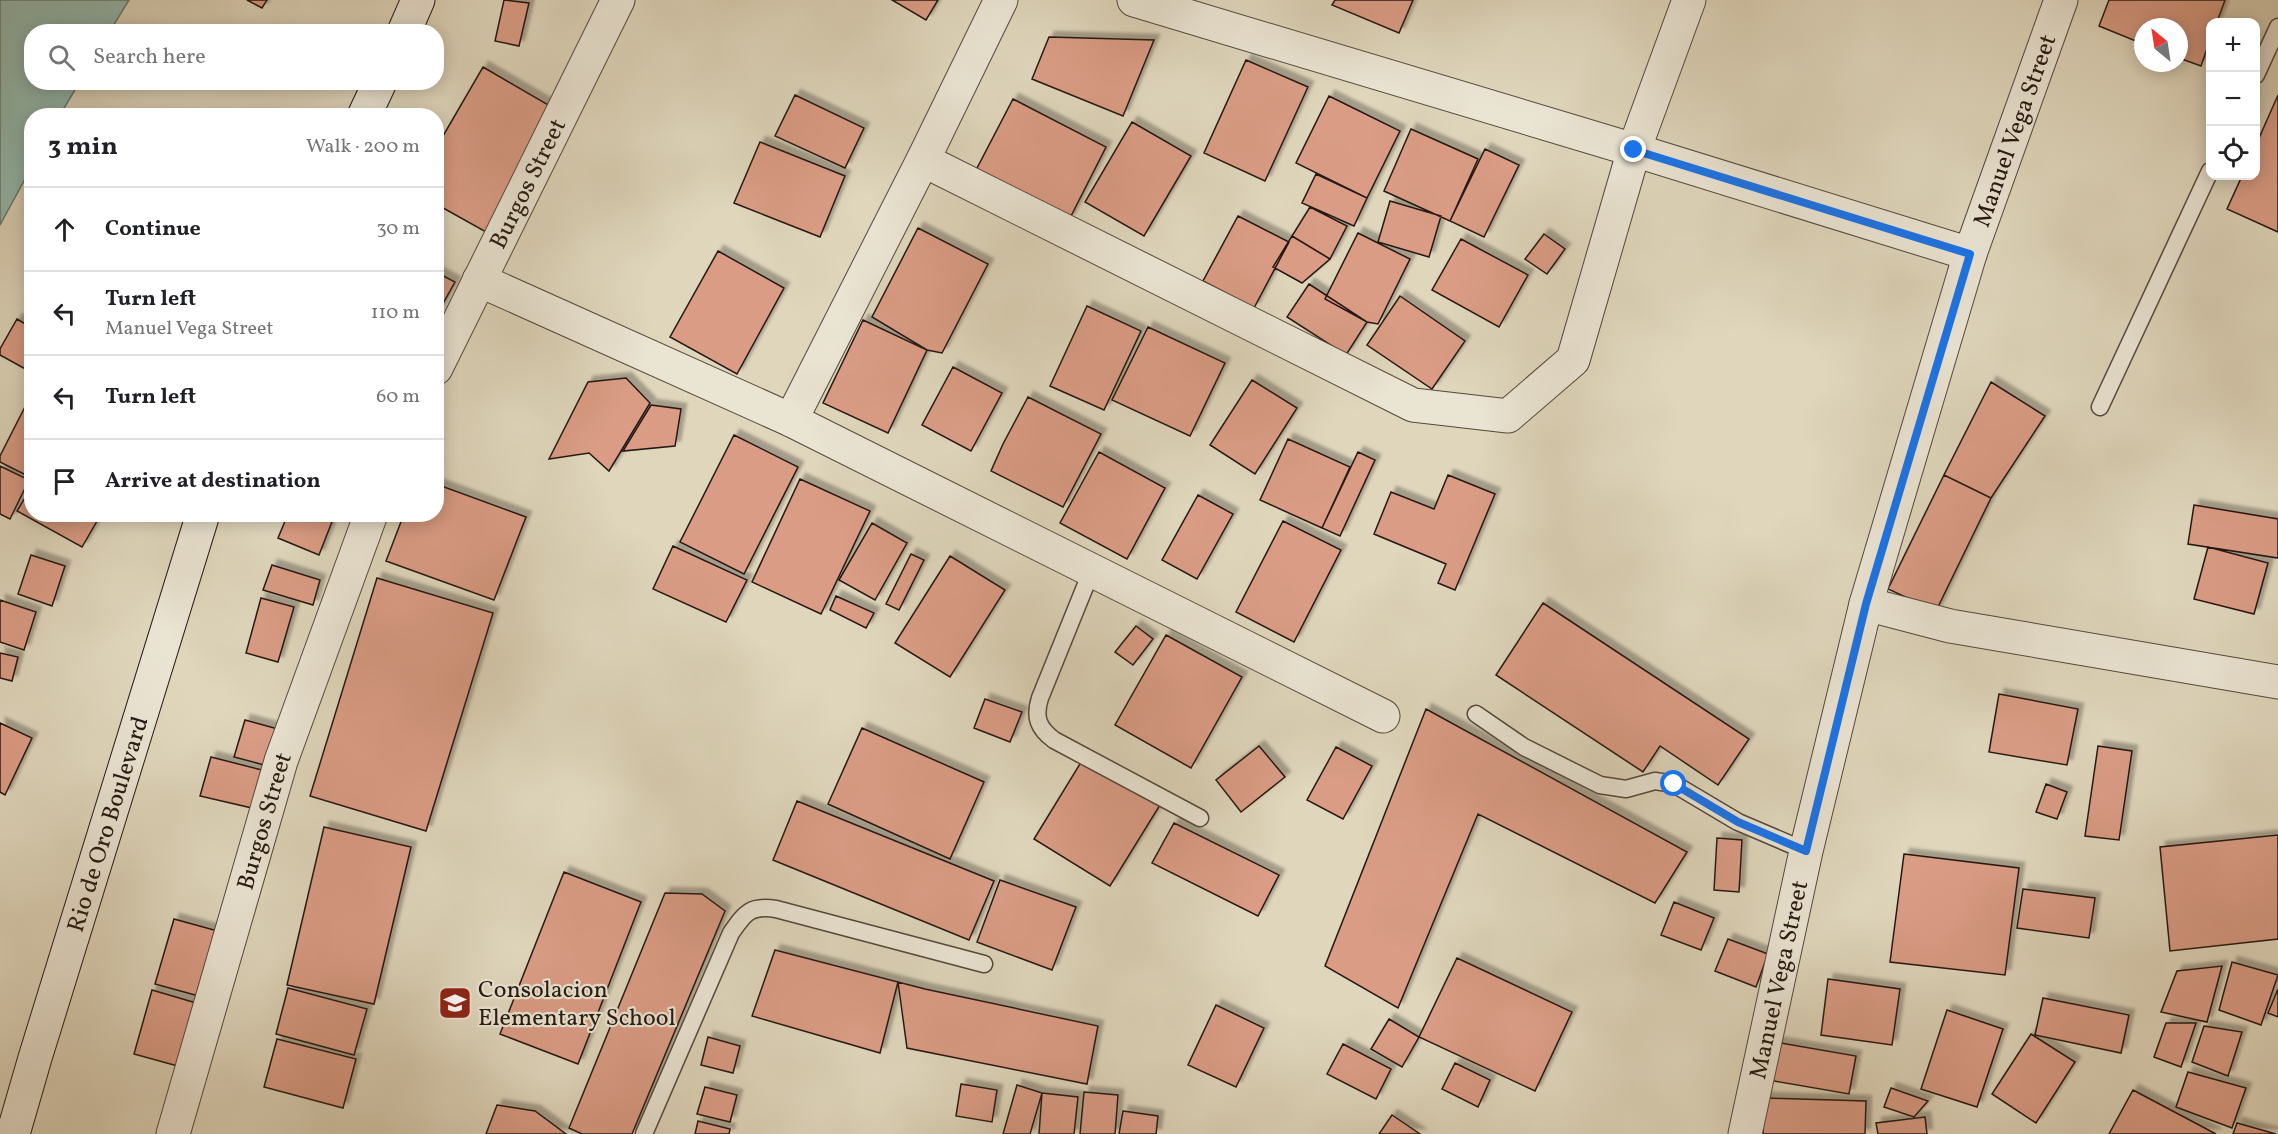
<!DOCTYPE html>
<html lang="en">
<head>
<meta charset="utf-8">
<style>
	:root { --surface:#fff; --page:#f2f2f2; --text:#202124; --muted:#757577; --line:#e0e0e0 }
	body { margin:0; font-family:Vollkorn,serif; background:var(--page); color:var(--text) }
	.controls { position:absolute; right:18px; top:18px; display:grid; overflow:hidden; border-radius:12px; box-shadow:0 3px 15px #0003 }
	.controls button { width:54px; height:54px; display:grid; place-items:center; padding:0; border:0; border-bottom:2px solid var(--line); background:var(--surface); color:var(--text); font:30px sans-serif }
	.compass { position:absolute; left:2134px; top:18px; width:54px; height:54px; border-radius:50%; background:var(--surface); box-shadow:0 3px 15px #0003; rotate:330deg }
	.stop { position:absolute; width:18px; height:18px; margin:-14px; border:4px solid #1a73e8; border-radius:50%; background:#fff }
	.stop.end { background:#1a73e8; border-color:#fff; box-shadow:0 2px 6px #0008 }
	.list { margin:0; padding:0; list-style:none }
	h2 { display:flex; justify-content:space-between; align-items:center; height:78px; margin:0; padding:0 24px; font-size:26px }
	h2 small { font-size:20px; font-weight:400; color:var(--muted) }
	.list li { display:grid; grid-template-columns:39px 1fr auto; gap:18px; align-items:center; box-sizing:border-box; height:84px; padding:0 24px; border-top:2px solid var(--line) }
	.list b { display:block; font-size:22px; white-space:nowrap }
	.list p { margin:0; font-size:20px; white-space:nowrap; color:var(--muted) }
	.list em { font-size:20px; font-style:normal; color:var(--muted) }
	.icon { flex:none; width:33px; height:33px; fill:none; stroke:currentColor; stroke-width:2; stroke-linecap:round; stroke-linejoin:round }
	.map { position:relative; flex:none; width:2278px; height:1134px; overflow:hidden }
	.search { position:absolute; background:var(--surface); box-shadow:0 3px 15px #0003; left:24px; top:24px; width:420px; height:66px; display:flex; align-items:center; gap:15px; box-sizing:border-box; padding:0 21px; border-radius:24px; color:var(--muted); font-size:22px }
	.panel { position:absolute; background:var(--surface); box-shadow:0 3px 15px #0003; left:24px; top:108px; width:420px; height:414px; border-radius:24px }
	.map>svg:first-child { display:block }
</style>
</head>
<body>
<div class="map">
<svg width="2278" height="1134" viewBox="0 0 2278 1134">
	<defs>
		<filter id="shadow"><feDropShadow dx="5.5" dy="-5.5" stdDeviation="1.5" flood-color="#0004"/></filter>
	</defs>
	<rect width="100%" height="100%" fill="#dfd6bc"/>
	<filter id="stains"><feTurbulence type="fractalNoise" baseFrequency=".00333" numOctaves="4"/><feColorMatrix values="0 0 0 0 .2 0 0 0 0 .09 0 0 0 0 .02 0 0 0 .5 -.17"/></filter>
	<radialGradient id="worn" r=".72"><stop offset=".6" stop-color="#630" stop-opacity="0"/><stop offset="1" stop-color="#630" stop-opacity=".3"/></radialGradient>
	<path fill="#93b9ae" stroke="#677970" stroke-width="1.5" d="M0,0H129L110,31L32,32V82L79,83L60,115L32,116L31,168L0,225Z"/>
	<path fill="#da9c85" stroke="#261912" stroke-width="1.5" filter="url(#shadow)" d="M247,0H267L262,8Z
		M504,0L529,3L519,46L495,41Z
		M892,0H938L926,20Z
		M1335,0H1413L1399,33L1332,5Z
		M2109,0H2225L2217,22H2210V40L2201,66L2179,58V27H2143V44L2099,26Z
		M1049,37L1154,40L1123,116L1032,79Z
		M1246,60L1308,87L1265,181L1204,153Z
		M483,67L557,110L486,232L436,204V148Z
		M795,95L864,128L845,168L775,136Z
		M2278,95V232L2227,209L2242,176H2256V145Z
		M1329,96L1400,131L1367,198L1296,163Z
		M1013,99L1106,147L1069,220L975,172Z
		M1132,122L1191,156L1144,236L1085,202Z
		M1411,129L1478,159L1450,221L1384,191Z
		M760,142L845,176L820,237L734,203Z
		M1485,149L1519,165L1484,237L1450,221Z
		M1316,174L1367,198L1354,226L1302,203Z
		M1390,201L1441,216L1429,257L1378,242Z
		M1310,207L1347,226L1330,259L1292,236Z
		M1238,216L1289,242L1254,308L1203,281Z
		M918,228L988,264L942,353L927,350L872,317Z
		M1358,233L1410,259L1378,324L1367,322L1325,299Z
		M1544,234L1565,249L1547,274L1525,259Z
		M1292,236L1330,259L1302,283L1273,267Z
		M1461,239L1528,275L1499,327L1432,290Z
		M718,251L784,288L737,374L670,337Z
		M436,272L455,282L436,316Z
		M1309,284L1367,322L1346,355L1287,317Z
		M1400,296L1465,341L1432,389L1367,345Z
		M1087,306L1141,331L1104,410L1050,386Z
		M17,319L32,328V367L29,371L0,355V349Z
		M863,320L927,350L888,433L823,403Z
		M1148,327L1225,363L1190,436L1112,400Z
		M953,367L1002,393L971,451L922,425Z
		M626,378L650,403L609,471L589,453L549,459L588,382Z
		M1252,380L1297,408L1255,474L1210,445Z
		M1991,382L2045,416L1991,498L1944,475Z
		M32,393V478L0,462V456Z
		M1028,397L1101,434L1063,507L991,471L1003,444Z
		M651,405L681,409L675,446L623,451Z
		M734,435L798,467L744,574L680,542Z
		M1288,439L1350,467L1322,528L1260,500Z
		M1099,452L1165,488L1127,559L1060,523Z
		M1358,452L1375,460L1340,536L1322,528Z
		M0,466L29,480L10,519L0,514Z
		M1448,475L1495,494L1455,590L1438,583L1446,564L1374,534L1391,492L1434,509Z
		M1944,475L1991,498L1936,611L1888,589Z
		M800,479L870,511L821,614L752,582Z
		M436,484L526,517L494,600L386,561L404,514H436Z
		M32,486V514H86L97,521L82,547L17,511Z
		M1198,495L1233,514L1197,579L1162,560Z
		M2194,505L2278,519V558L2188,544Z
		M288,514H335L319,555L278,538Z
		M1283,521L1341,550L1294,642L1236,612Z
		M872,523L907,543L875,600L839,580Z
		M673,546L747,580L726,622L653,589Z
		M2208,547L2268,563L2254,614L2194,599Z
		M911,554L924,560L899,610L886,604Z
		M31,555L65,566L52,606L18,594Z
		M950,556L1005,590L950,677L895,643Z
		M272,565L320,580L313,605L263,590Z
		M377,578L493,613L426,831L310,796Z
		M836,596L874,613L866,628L830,610Z
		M261,598L294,607L278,662L246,653Z
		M0,600L36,612L24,650L0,642Z
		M1543,603L1749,739L1718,785L1660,746L1643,772L1496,675Z
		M1136,626L1153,639L1133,665L1115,652Z
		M1166,635L1242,677L1191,768L1115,725Z
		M0,653L18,657L12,681L0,678Z
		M1999,694L2078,709L2067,765L1989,752Z
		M985,699L1022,712L1010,742L974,728Z
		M1426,709L1687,852L1655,903L1478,814L1398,1008L1325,966Z
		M245,720L278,729L268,766L234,757Z
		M0,723L32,738L5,795L0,792Z
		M862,728L984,782L950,859L828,804Z
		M1259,746L1285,777L1241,812L1216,780Z
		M2098,746L2132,751L2119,840L2085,836Z
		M1336,747L1372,766L1343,819L1307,800Z
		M211,757L262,770L252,808L200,796Z
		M1083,759L1160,805L1110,886L1034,839Z
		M2046,784L2067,792L2057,819L2036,812Z
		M797,801L994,881L969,940L773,860Z
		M1174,823L1279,875L1258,916L1152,863Z
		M324,827L411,847L374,1004L287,985Z
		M2278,835V939L2170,951L2160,847Z
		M1717,838L1742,840L1739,892L1714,890Z
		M1904,854L2019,868L2005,975L1890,962Z
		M564,872L641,902L578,1064L500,1034Z
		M1000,880L1076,907L1052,970L977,942Z
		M2023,889L2095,898L2089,938L2017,928Z
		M665,893L702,894L725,911L632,1134H582L569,1128Z
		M1674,902L1714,918L1701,950L1661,935Z
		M174,919L225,933L206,998L155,984Z
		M1728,939L1768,954L1756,987L1715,971Z
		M775,950L898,982L880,1053L752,1016Z
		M1457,958L1572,1012L1535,1091L1419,1037Z
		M2232,962L2278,975L2261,1025L2219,1010Z
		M2222,966L2207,1022L2161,1012L2177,971Z
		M1828,979L1900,989L1892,1045L1821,1035Z
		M898,982L925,989L1098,1026L1087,1084L907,1048Z
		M288,988L367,1009L354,1055L276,1034Z
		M2278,989V1017L2268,1013Z
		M152,990L203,1005L185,1068L134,1054Z
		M2043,998L2129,1015L2121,1053L2035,1035Z
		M1216,1005L1264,1028L1236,1087L1188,1065Z
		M1947,1010L2003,1029L1977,1107L1921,1089Z
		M1389,1019L1419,1037L1402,1067L1371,1049Z
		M2166,1023H2196L2181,1067L2154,1057Z
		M2204,1026L2242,1032L2228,1076L2192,1062Z
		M2031,1034L2075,1062L2036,1123L1992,1094Z
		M708,1037L740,1046L733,1073L701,1065Z
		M277,1039L356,1059L343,1108L264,1087Z
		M1775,1042L1856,1056L1849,1094L1768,1080Z
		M1343,1044L1391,1069L1376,1099L1327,1074Z
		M1455,1063L1490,1080L1478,1107L1442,1089Z
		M2188,1072L2246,1088L2232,1128L2176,1107Z
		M961,1084L997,1090L992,1122L956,1116Z
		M1017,1085L1042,1093L1030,1134H1003Z
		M705,1087L737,1095L730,1122L697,1114Z
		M1891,1088L1928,1101L1914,1117L1884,1107Z
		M2133,1090L2216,1134H2109Z
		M1084,1092L1118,1095L1115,1134H1080Z
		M1042,1093L1078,1097L1074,1134H1039Z
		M1764,1098L1866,1101L1865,1134H1763Z
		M497,1105L535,1111L566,1134H486Z
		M1123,1111L1158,1116L1156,1134H1119Z
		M1392,1115L1420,1134H1379Z
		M1925,1117L1927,1134H1878L1876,1123Z
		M698,1121L730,1129L729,1134H695Z
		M2237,1123L2276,1134H2233Z"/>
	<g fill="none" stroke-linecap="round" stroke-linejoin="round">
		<defs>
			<path id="lane" d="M2256,75L2278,27
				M2100,407L2210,171
				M1091,572L1040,698C1034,717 1038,728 1054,740L1200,818
				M1476,714L1524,747L1600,785L1626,789L1655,781L1674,784L1738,822L1806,851
				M644,1134L731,933C745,913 750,905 776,909L984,964"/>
			<g id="street">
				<path d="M1134,0L1634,150L1970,254"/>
				<path d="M923,160L1413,405L1508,416L1573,360L1634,150L1689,0"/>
				<path d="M479,280L791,420L1383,716"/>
				<path id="s1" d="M436,368L618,0"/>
				<path d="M791,420L923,160L1001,0"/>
				<path d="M1866,604L1950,626L2278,682"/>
				<path id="s2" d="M173,1134L281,761L371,514"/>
				<path id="s3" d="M1745,1134L1806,851L1866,604L1970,254L2061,0"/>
			</g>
			<g id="secondary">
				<path d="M404,32L418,0"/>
				<path d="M364,116L380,82"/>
				<path id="s4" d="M13,1134L35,1058L203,514"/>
			</g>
		</defs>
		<use href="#lane" stroke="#54483c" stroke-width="19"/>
		<use href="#street" stroke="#54483c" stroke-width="35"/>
		<use href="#secondary" stroke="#261912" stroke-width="35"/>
		<use href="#lane" stroke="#eae4d3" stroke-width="16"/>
		<use href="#street" stroke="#eae4d3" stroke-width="33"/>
		<use href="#secondary" stroke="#eae4d3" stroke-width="33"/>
	</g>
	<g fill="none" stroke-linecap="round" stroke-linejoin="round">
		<path stroke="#1a73e8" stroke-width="8" d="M1634,150L1970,254L1866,604L1806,851L1738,822L1674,784"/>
	</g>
	<defs>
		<symbol id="school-square" viewBox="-11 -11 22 22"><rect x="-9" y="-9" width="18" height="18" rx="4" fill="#8f2418" stroke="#eae4d3"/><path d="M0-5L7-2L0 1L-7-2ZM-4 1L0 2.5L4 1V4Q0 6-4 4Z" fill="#fff"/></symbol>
	</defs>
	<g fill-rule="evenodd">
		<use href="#school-square" x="436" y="984" width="38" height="38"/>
	</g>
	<g text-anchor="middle" stroke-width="4.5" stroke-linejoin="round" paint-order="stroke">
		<g font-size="24" fill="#261912" stroke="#eae4d3">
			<text dy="8" stroke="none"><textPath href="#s3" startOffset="1040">Manuel Vega Street</textPath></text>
			<text dy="8" stroke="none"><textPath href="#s1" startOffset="206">Burgos Street</textPath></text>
			<text dy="8" stroke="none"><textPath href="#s2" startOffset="326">Burgos Street</textPath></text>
			<text dy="8" stroke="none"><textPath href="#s4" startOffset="324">Rio de Oro Boulevard</textPath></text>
			<text dy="8" stroke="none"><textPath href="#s3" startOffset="158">Manuel Vega Street</textPath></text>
		</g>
		<g font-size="24" fill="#261912" stroke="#eae4d3" text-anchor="start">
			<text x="478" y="997">Consolacion<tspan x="478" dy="28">Elementary School</tspan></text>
		</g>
	</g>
	<rect width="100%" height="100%" filter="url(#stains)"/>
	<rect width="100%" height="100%" fill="url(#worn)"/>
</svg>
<div class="controls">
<button>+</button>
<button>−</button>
<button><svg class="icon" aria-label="locate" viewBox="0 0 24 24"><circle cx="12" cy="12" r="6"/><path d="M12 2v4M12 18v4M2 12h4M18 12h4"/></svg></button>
</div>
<svg class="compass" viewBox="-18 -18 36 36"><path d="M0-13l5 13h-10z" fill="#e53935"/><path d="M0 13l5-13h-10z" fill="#757577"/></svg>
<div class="stop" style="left:1674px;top:784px"></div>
<div class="stop end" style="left:1634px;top:150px"></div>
<div class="search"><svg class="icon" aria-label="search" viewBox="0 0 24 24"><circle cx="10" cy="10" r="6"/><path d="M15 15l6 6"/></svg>Search here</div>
<section class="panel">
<h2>3 min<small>Walk · 200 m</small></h2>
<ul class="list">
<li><svg class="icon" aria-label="ahead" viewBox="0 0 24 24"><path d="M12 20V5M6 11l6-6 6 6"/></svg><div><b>Continue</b></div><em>30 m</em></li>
<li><svg class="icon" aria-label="left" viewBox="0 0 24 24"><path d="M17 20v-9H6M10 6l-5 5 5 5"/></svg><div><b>Turn left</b><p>Manuel Vega Street</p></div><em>110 m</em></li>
<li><svg class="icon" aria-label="left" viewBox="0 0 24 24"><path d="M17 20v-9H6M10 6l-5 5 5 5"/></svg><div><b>Turn left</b></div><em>60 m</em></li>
<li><svg class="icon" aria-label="arrive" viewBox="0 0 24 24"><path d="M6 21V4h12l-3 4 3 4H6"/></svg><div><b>Arrive at destination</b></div></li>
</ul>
</section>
</div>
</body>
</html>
